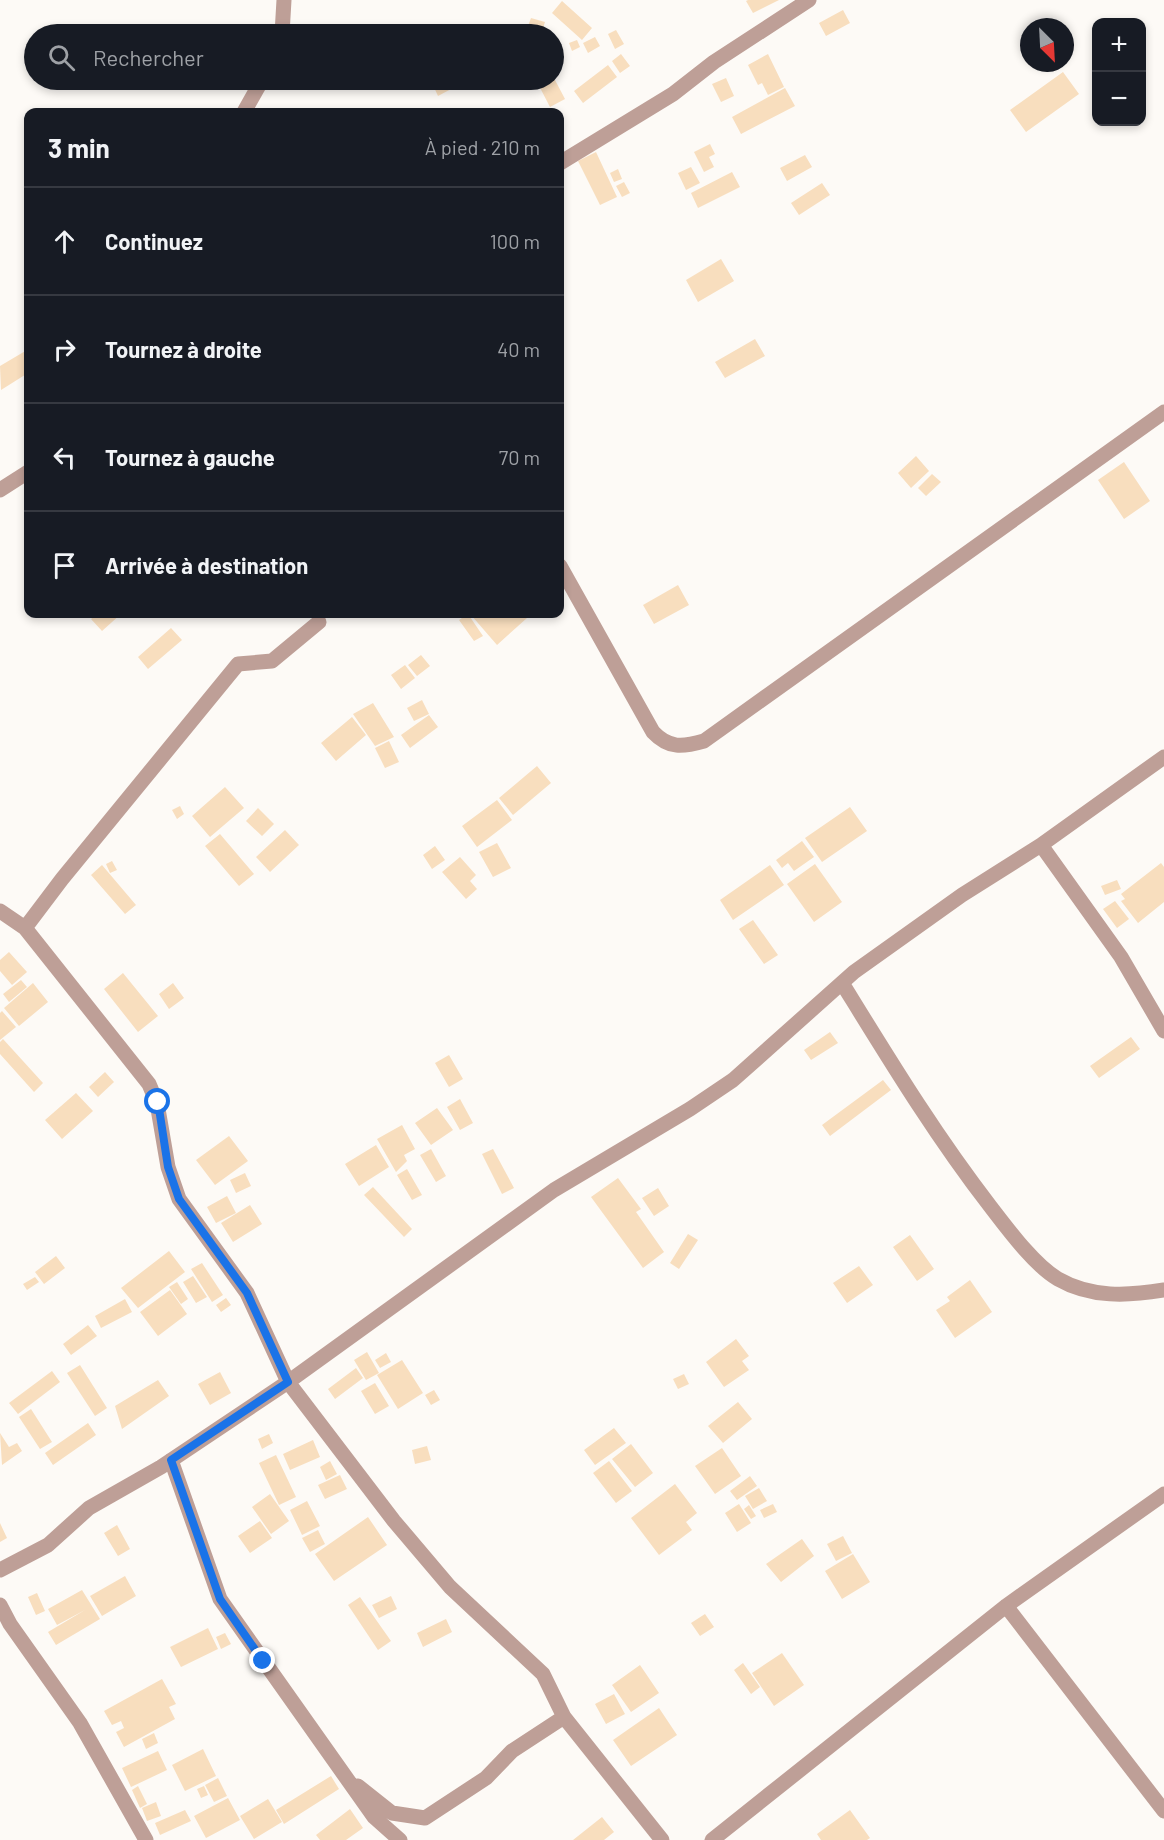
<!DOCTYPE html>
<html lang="fr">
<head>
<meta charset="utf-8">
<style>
	:root { --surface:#171b24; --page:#242831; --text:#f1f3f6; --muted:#9ea1a6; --line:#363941 }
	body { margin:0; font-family:Barlow,sans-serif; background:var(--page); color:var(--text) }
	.controls { position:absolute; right:18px; top:18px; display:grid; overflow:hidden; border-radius:12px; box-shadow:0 3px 9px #0003 }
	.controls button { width:54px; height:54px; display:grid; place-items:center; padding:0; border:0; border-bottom:2px solid var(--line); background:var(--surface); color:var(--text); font:30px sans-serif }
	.compass { position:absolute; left:1020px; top:18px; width:54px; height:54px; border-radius:50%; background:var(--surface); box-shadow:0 3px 9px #0003; rotate:156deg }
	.stop { position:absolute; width:18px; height:18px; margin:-14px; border:4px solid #1a73e8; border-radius:50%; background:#fff }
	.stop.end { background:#1a73e8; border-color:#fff; box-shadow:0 2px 6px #0008 }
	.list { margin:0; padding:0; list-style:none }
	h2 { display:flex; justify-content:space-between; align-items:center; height:78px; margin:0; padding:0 24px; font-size:26px }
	h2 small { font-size:20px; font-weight:400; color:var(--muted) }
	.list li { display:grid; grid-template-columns:39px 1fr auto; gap:18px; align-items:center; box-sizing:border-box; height:108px; padding:0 24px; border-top:2px solid var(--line) }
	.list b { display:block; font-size:22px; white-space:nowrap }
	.list em { font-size:20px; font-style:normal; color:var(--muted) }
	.icon { flex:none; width:33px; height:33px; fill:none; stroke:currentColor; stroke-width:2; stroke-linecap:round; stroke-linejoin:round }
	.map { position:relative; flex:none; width:1164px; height:1840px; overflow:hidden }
	.search { position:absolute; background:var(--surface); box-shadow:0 3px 9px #0003; left:24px; top:24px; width:540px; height:66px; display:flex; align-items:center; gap:15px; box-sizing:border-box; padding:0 21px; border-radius:33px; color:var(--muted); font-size:22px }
	.panel { position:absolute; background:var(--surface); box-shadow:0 3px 9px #0003; left:24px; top:108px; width:540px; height:510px; border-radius:12px }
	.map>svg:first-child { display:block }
</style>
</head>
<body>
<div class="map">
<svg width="1164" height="1840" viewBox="0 0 1164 1840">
	<rect width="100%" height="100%" fill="#fdfaf6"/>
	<path fill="#f8debe" d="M779,0L753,13L746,1L748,0Z
		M562,1L592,28L582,40L552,13Z
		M843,10L850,23L826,36L819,23Z
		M531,18L545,22L541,34H525Z
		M616,30L624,44L615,49L608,34Z
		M595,37L600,46L588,53L583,43Z
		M577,40L580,47L572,51L569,43Z
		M621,54L630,66L620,73L612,61Z
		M768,54L784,87L768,95L762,83L758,85L748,65Z
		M608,65L617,77L583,103L574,91Z
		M1063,72L1079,94L1026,132L1010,110Z
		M726,78L734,96L721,102L712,84Z
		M438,80H468L438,96L432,83Z
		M536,80H555L565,99L550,107Z
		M785,88L795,106L741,134L732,117Z
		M710,144L715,154L709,157L714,167L704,172L694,152Z
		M596,152L617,197L600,205L578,161Z
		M805,155L812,167L787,181L780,168Z
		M691,167L700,183L686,190L678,173Z
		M618,169L622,179L614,182L610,173Z
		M732,172L740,187L698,208L691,193Z
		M624,182L630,193L622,197L616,186Z
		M822,183L830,195L799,215L791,203Z
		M721,259L734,281L698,302L686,280Z
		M755,339L765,356L725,378L715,362Z
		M27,350L28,373L1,390L0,366Z
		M916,456L929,471L911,488L898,473Z
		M1124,462L1150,501L1124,519L1098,480Z
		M932,474L941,482L926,496L918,488Z
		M678,585L689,605L654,624L643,605Z
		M97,614H121L102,631L91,619Z
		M468,614L483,636L474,641L459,620Z
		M472,614H523L527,618L497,645L471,615Z
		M171,628L182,640L148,669L138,657Z
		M421,655L430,666L417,676L408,665Z
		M405,665L415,678L401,689L391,675Z
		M422,700L429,714L414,721L407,708Z
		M373,703L394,737L375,746L353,714Z
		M429,715L438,727L410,748L401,735Z
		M352,717L366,735L336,761L321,743Z
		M389,741L399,762L385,768L375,748Z
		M537,766L551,783L513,815L499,798Z
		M225,787L244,808L210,837L192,816Z
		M497,800L512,820L477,847L462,826Z
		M180,806L184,814L177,819L172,810Z
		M850,807L867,831L822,862L805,838Z
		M258,808L274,824L262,836L246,821Z
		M285,830L299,845L270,872L256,857Z
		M220,834L254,874L239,886L205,846Z
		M802,841L814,857L794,871L788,863L782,868L776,860Z
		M497,843L511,868L493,877L479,852Z
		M435,846L445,860L432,869L423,855Z
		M460,857L476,875L470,881L477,889L466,899L442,872Z
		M112,861L117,870L110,873L106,864Z
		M1161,863L1164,867V902L1138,923L1121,901L1125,899L1121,894Z
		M815,864L842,902L814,922L787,884Z
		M102,865L136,905L125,914L91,875Z
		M770,865L784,885L733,920L720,900Z
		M1117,880L1121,889L1105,895L1101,886Z
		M1115,901L1129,919L1117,928L1103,909Z
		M753,920L778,955L764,964L739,929Z
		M9,952L27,972L12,985L0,971V960Z
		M123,973L158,1016L138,1032L104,989Z
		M21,980L27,987L9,1002L3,994Z
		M33,983L48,1002L19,1026L4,1008Z
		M173,983L184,998L169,1009L159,994Z
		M2,1011L16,1027L0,1040V1013Z
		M830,1032L838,1043L811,1060L804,1050Z
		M1131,1037L1140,1049L1099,1078L1090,1066Z
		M3,1039L43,1083L34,1092L0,1054V1042Z
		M449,1055L463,1079L449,1087L435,1063Z
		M105,1072L114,1082L98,1097L89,1087Z
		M883,1080L891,1090L830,1136L822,1125Z
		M76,1093L93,1111L62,1139L45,1120Z
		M460,1099L473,1123L460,1130L447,1107Z
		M437,1108L453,1130L431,1145L415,1123Z
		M402,1125L415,1149L404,1155L407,1161L396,1172L377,1139Z
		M229,1136L248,1161L215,1185L196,1160Z
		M376,1145L389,1167L359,1186L345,1164Z
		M431,1149L446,1176L436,1182L420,1155Z
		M493,1149L514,1188L502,1194L482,1154Z
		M407,1169L422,1195L412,1200L397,1175Z
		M245,1173L251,1186L236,1193L230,1180Z
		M618,1178L641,1209L636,1212L664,1252L643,1268L591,1197Z
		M373,1187L412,1229L404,1237L364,1195Z
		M658,1188L669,1206L654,1216L642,1198Z
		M227,1196L236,1213L216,1223L207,1207Z
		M250,1205L262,1224L233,1242L221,1223Z
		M688,1234L698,1240L679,1269L670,1263Z
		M910,1235L934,1269L917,1281L893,1247Z
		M169,1251L185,1272L138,1308L121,1288Z
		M56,1256L65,1268L44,1284L35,1272Z
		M202,1263L223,1295L212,1302L191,1269Z
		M859,1266L873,1285L847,1303L833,1283Z
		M193,1276L207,1297L196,1303L183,1282Z
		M35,1277L39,1282L27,1290L23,1284Z
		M970,1280L992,1312L955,1338L936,1310L950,1301L947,1297Z
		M177,1282L188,1299L181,1304L169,1287Z
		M170,1290L187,1314L158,1336L140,1312Z
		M226,1298L231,1305L221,1312L216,1305Z
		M125,1299L132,1312L101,1328L95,1316Z
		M88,1325L97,1336L71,1355L63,1344Z
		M736,1339L749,1356L742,1361L749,1370L724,1387L706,1362Z
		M367,1352L379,1373L366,1380L354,1360Z
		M386,1353L391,1362L380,1368L375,1360Z
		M402,1360L423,1393L398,1409L377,1375Z
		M80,1365L107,1408L95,1416L67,1373Z
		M356,1368L363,1378L335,1399L328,1389Z
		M52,1371L60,1382L18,1414L9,1403Z
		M220,1372L231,1393L210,1405L198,1384Z
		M684,1374L689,1384L678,1389L673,1379Z
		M158,1380L169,1396L122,1429L115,1406Z
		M375,1383L389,1406L375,1414L361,1391Z
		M434,1390L440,1400L431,1405L425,1395Z
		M738,1402L752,1419L723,1443L708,1426Z
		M31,1409L52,1442L40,1449L19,1417Z
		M88,1423L96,1435L53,1465L45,1453Z
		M614,1428L626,1443L595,1465L584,1450Z
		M0,1433L9,1447L17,1443L22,1451L2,1465Z
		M269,1434L273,1443L262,1449L258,1439Z
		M313,1440L320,1457L290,1470L283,1454Z
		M631,1444L653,1473L635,1487L612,1459Z
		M427,1446L431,1460L415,1464L412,1450Z
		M722,1448L741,1476L715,1494L695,1466Z
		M276,1455L296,1497L279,1505L259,1463Z
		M330,1461L337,1474L326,1480L320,1467Z
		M609,1461L632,1491L616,1503L593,1473Z
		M340,1475L347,1489L325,1499L318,1485Z
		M750,1476L757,1486L737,1500L730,1491Z
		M675,1484L697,1513L686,1522L692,1530L659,1555L631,1518Z
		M759,1488L767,1501L753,1509L745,1496Z
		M270,1494L289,1521L271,1534L252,1507Z
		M307,1501L320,1526L302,1535L290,1510Z
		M739,1504L751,1523L737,1532L725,1513Z
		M773,1504L777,1512L764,1518L760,1510Z
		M749,1505L756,1516L751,1519L744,1509Z
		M368,1517L387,1545L334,1581L315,1554Z
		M260,1521L272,1538L250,1553L238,1536Z
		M0,1523L7,1538L0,1542Z
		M117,1525L130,1549L118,1556L104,1533Z
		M318,1530L325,1544L310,1552L302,1538Z
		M843,1536L852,1553L836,1561L827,1544Z
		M802,1539L814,1556L781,1582L766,1564Z
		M853,1554L870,1582L842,1599L825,1571Z
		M125,1576L136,1596L102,1616L90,1596Z
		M82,1590L100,1619L56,1645L48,1632L85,1610L57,1625L48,1609Z
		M37,1593L45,1611L36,1615L28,1597Z
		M391,1596L397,1609L379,1618L372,1605Z
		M360,1597L391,1641L378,1650L348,1605Z
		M705,1614L714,1627L700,1636L691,1623Z
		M446,1619L452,1632L423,1647L417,1633Z
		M208,1628L218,1649L181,1667L170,1647Z
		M225,1633L231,1644L221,1649L216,1637Z
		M782,1653L804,1685L774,1706L752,1673Z
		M743,1663L760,1687L751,1694L734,1670Z
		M640,1665L659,1693L631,1712L612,1685Z
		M162,1679L176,1704L169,1707L175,1719L124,1747L116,1732L124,1728L121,1721L112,1725L104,1711Z
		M614,1694L625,1714L606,1724L595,1704Z
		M659,1708L677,1735L631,1766L613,1740Z
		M154,1733L158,1743L146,1749L142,1739Z
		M203,1749L216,1776L185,1791L172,1765Z
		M158,1751L167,1770L131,1787L122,1768Z
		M331,1776L339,1789L284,1824L276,1810Z
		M218,1778L227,1796L214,1802L205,1785Z
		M138,1786L147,1804L140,1808L132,1790Z
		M204,1786L208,1795L201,1798L197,1789Z
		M228,1798L240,1820L206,1838L194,1816Z
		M268,1799L282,1822L254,1839L240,1816Z
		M156,1802L161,1816L147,1821L142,1808Z
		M350,1809L363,1828L346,1840H320L316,1835Z
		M185,1810L191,1821L160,1835L155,1823Z
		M850,1810L870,1838L867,1840H821L817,1834Z
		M602,1817L614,1832L604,1840H573Z"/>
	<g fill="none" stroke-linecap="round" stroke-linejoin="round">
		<path stroke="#be9f97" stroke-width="15" d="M282,34L284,0
			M244,112L262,80
			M560,163L673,94L714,62L809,0
			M0,490L28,472
			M560,566L653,732C669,749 683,747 704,741L1164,412
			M1041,845L1121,957L1164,1031
			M0,911L25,928L149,1084L157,1103L168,1167L179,1199L247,1293L288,1382L394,1521L450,1587L543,1674L564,1717L662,1840
			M25,928L62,879L238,664L272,661L319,622
			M842,983C889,1059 935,1135 990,1206C1007,1228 1034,1265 1058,1279C1091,1298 1128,1296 1164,1290
			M171,1460L220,1599L374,1817L400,1840
			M0,1570L48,1545L89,1508L161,1467L288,1382L554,1190L690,1109L733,1080L854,972L962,895L1041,845L1164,757
			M0,1605L10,1624L80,1723L146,1840
			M1006,1606L1164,1811
			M358,1786L392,1813L425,1818L486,1778L512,1751L564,1717
			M712,1840L1006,1606L1164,1494"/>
	</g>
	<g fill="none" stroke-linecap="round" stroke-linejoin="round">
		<path stroke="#1a73e8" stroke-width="8" d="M158,1102L168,1167L179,1199L247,1293L288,1382L171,1460L220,1599L263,1661"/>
	</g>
</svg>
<div class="controls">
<button>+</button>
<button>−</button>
</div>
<svg class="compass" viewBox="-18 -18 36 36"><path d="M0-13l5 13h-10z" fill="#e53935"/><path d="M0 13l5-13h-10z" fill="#9ea1a6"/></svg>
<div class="stop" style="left:158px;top:1102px"></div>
<div class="stop end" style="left:263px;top:1661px"></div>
<div class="search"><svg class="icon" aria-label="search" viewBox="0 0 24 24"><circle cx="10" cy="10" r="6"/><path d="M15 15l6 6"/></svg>Rechercher</div>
<section class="panel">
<h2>3 min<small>À pied · 210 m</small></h2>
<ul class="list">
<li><svg class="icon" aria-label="ahead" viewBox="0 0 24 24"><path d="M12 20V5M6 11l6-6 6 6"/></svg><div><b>Continuez</b></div><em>100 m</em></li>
<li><svg class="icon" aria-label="right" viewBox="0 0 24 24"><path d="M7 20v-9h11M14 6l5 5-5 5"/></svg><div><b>Tournez à droite</b></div><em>40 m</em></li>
<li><svg class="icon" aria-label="left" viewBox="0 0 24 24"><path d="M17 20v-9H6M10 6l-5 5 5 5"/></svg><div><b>Tournez à gauche</b></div><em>70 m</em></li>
<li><svg class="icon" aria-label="arrive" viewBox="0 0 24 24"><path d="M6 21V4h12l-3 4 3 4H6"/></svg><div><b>Arrivée à destination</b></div></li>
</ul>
</section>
</div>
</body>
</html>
